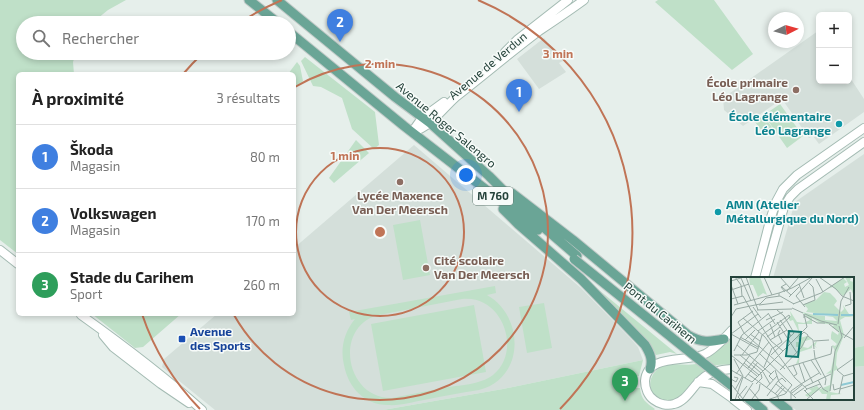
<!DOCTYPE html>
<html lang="fr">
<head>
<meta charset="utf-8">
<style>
	:root { --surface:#fff; --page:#f2f2f2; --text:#222; --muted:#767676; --line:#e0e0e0; --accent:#804e3d }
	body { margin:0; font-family:"Exo 2",sans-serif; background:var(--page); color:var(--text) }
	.controls { position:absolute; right:12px; top:12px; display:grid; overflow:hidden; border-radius:6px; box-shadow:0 2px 6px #0003 }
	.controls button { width:36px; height:36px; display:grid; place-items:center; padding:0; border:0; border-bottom:1px solid var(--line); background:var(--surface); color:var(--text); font:20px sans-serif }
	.compass { position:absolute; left:768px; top:12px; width:36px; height:36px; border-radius:50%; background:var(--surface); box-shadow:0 2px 6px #0003; rotate:84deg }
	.you { position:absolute; left:466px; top:175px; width:14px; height:14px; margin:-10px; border:3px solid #fff; border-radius:50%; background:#1a73e8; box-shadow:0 0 0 6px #1a73e833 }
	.badge { display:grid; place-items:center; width:26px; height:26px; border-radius:50%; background:var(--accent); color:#fff; font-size:13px; font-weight:700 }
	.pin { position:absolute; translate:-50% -33px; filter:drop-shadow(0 1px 2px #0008) }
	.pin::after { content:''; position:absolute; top:21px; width:14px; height:12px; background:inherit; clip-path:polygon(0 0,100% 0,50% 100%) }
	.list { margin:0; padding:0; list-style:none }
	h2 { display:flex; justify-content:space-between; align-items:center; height:52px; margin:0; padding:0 16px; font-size:17px }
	h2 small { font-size:13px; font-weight:400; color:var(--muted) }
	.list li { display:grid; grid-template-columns:26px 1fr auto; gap:12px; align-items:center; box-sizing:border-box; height:64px; padding:0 16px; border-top:1px solid var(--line) }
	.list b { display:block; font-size:15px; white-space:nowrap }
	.list p { margin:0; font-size:13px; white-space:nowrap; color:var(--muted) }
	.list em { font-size:13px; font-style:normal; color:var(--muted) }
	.icon { flex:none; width:22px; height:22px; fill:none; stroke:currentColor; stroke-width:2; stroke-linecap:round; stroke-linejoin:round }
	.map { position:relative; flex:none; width:864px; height:410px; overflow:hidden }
	.search { position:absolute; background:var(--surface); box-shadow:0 2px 6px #0003; left:16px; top:16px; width:280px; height:44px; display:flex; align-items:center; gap:10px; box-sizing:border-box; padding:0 14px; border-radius:22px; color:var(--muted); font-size:15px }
	.panel { position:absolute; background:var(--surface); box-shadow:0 2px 6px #0003; left:16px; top:72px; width:280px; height:244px; border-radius:6px }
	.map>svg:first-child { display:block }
</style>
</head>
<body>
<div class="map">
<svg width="864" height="410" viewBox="0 0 864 410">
	<rect width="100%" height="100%" fill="#e6efeb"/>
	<path fill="#d4dfda" d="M818,31L819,81H849V76L864,99V112L819,144L813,136L809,138L782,99L743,126L724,110L723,98Z
		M544,38L563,61L559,63L566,72L539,89L517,59Z
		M414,145L581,288L631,339L638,347L643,360L503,389L383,410H215L162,367L164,359L217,314H294V248Z
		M864,154V346L853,348V278H773L795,202Z
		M864,366V410H796L782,399H853V367Z"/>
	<path fill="#bfe0c8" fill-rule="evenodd" d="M0,0H126L108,10L92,23H23V53H76L73,62L74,74H18V254L0,240Z
		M658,0H714L753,54L732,70L655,2Z
		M305,57L375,112L379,145L374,149L352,129L342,98L321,87L313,86L301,61Z
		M297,62L300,66L303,81L300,85L294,86V74H288Z
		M780,104L803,136L787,148L764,115Z
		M763,115L774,130L766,136L755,122Z
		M356,140L369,153L334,183L329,178Z
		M420,220L430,275L403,280L393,225Z
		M588,281L677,354L670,352L656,355L645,338L587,282Z
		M495,286L496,293L487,295C525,316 525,379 479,390C460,393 442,396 424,400C412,402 400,406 388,405C364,405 348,387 344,365C340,349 344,332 355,319L351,320L349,312ZM462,299C502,294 523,351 493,375C480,385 459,385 443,388C426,391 409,395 392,398C345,399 333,326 379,315Z
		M544,303L552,348L527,353L519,307Z
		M474,305L486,372L383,391L371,324Z
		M92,314H181L143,347L135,348Z
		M732,335V365C725,364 717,364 711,367C694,374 683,403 666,401C645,398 645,371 666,365C676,363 687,366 696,364C709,361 723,344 732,335Z
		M864,346V366L853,367V348Z
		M643,360L639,376L630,377L631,388H640C641,399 646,403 655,409L654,410H383L503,389Z"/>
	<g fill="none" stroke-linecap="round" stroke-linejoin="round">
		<defs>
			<path id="secondary" d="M505,52L517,40L568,0
				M412,132C431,127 442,109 457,96C484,75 511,52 539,31C554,21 569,11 584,0
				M412,132L422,118L444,102
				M0,250L18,264
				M755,278L771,217L776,202L783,189L797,175L864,128
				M764,278L784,207L790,197L798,189L864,142
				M81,315C123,345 164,376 202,410
				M732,330C724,339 715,349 705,354C687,363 647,353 645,381C645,388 648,396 654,400C659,404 667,406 674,404C687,401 693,385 703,378C711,371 722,370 732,369
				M103,335L113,347L161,384L189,403
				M698,382L712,384L732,398
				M733,399L747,410"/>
			<path id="primary" d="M249,0L278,23
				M277,0L395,97L430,123L489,176L519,206L577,256
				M289,32L404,126L538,230
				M512,193L573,240L688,335C701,343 710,342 724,339
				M503,209L518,224L581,279L645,345C650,353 653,360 650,369
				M749,399L763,410
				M774,399L788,410"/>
		</defs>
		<use href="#secondary" stroke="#a4bbb3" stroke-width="10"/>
		<use href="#primary" stroke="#c2cac8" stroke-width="11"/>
		<use href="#secondary" stroke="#fff" stroke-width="8"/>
		<use href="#primary" stroke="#6aa596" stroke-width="9"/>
		<defs>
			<path id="primary-bridge" d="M574,259L732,386"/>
		</defs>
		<use href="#primary-bridge" stroke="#c2cac8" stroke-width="11" stroke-linecap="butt"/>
		<use href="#primary-bridge" stroke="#6aa596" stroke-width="9"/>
	</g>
	<g fill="none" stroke="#c07456" stroke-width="2">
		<circle cx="380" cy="232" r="84"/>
		<path d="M295 87A168 168 0 1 1 234 315"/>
		<path d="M200 409A252 252 0 0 1 142 314M184 73A252 252 0 0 1 202 54M241 22A252 252 0 0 1 282 0M478 0A252 252 0 0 1 560 409"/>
	</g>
	<g fill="#8d6e63" stroke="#f7fbf9" stroke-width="1.5">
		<circle cx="796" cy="90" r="4"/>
		<circle cx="400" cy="182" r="4"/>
		<circle cx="426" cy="268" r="4"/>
	</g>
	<g fill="#0f9aa8" stroke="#f7fbf9" stroke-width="1.5">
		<circle cx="839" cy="124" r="4"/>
		<circle cx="718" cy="212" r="4"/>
	</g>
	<rect fill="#1a4fb4" stroke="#f7fbf9" stroke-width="1.5" x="178" y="335" width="8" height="8" rx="2"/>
	<g text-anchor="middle" stroke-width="3" stroke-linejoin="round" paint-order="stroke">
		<rect fill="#f7fbf9" stroke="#637a73" stroke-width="1" x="473" y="187" width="40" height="18" rx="3"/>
		<g font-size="11" font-weight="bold" fill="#24423a">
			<text x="493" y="200">M 760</text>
		</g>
		<g font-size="12" fill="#24423a" stroke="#f7fbf9">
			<text transform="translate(488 66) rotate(-40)" y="4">Avenue de Verdun</text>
			<text transform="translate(446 125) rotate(40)" y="4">Avenue Roger Salengro</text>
			<text transform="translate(660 313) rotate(39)" y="4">Pont du Carihem</text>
		</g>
		<g font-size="12" font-weight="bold" fill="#785e54" stroke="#f7fbf9" text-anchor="end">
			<text x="788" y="87">École primaire<tspan x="788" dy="14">Léo Lagrange</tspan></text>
			<text x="400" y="200" text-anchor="middle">Lycée Maxence<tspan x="400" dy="14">Van Der Meersch</tspan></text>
			<text x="434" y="265" text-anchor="start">Cité scolaire<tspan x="434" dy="14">Van Der Meersch</tspan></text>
		</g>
		<g font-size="12" font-weight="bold" fill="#0d838f" stroke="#f7fbf9" text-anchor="end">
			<text x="831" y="121">École élémentaire<tspan x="831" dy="14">Léo Lagrange</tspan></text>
			<text x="726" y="209" text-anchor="start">AMN (Atelier<tspan x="726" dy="14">Métallurgique du Nord)</tspan></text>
		</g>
		<g font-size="12" font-weight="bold" fill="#164399" stroke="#f7fbf9" text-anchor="start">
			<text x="190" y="336">Avenue<tspan x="190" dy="14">des Sports</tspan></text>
		</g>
	</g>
	<g transform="translate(731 277)">
		<rect width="123" height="123" fill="#e6efeb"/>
		<path d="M18,0H29L36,18L32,16L27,20L22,8H19ZM114,0H120L119,4L123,5V19L120,12L112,19L102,10L96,12L112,1L116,5L113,7L114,10L118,8ZM93,15L99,16L104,21L106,24L103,28L110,35L113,32L112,28L118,37H123L118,39L123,40H114L109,43L113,58L106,76L105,88L107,92L103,94L99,115L111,117L100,118L99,123H95L96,117H91L88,113L77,120L74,118L81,114L78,112L86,109L89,112L99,108L100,96L95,97L100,93L104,74L101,68L104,69L106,67L100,62V58L101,54L107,58L108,55L101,50L103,48L89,46L81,41V47H67L69,61L76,59L81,62L74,64L72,70L77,71L86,64L84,69L86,71L81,68V71L69,75L68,86L65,87L68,79V70H65V65H68L67,61L65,63L68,55L62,43L59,44L57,40L60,39L59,34L66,45L73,46L79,43L71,35L83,38L94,39V43L106,44L102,40L95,39H110L75,35L77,32L73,27L85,23Z" fill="#bfe0c8"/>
		<path fill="none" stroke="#8ec9d4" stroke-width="2" d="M82,37L107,38M110,38H123M110,108L123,105"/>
		<path fill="none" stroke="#98aaa4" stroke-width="1" d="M4,0L10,8L11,19M15,0L27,33M33,0L41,18M49,0L59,11M88,0L105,12L111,19L123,24M10,1L20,24M85,2L92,15M0,4L13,0M68,7L73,21M0,8L7,27M51,10L60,18M61,11L81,0M0,13L18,7M56,14L68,0M54,15L50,10L55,7M48,19V16L61,11M58,20L68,10M0,22L12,19L21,35M62,27L90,16L114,0M3,28L48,16M28,28L52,25M72,28L84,23L82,10L78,6M114,29L120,27L119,15M22,30L30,41M74,30L65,19L81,1M61,31L72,36M26,33L61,32M46,33L53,39L63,56M21,35L40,64L52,74M37,36L44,47M74,37L90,44L106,48M74,39L86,46H94M0,40L5,32L29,27L35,21L49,19L63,27M12,41L34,60L64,101L76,112L74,114M73,41V37L76,50M35,43L52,35M49,43L60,59M7,45L13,56L54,92M7,45L22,34M46,45L66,76M39,47L44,60M98,47L108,55M107,47L110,24L118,10M27,54L44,42M110,56L123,63M0,57L27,37M0,57L27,72M19,57L29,64M77,59L82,63L83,72M9,60L27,70M36,60L49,50M68,60L73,55L77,58M113,61L123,49M14,63L24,53M39,63L56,53M83,64L98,63M6,68L40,97M42,71L51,65L47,57L49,53M83,73L84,81L95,102L94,108M3,74L11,58L37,37M28,76L61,108L54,117L36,123M0,78L26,99M3,78H16L26,75L31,58L58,38L59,40L49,49M9,78L30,96M11,78L28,55M40,78L63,56M3,82L12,99M80,83L90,98M21,85L32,94M13,86L28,98M72,86L82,106M68,87L74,105M62,88L66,97L63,99M33,90L41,71M57,90L100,77L101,69M17,91L38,65M0,93L21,105M44,93L48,105L65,121M49,93L70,71L77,58M106,93L123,81M106,93L113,99L123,96M32,95L39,107M5,97L19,78M17,97L46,118L48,123M14,101L27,85M0,102L5,105L7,101L3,100M42,103L38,99L43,94M87,103L92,112L97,115M21,105L76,50M0,107L12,122M25,107L31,101L30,97M45,107L56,116M70,107L88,96M102,107L103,113L109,111M73,110L100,97M18,111L28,123M35,111L46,99M76,112L89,107M109,112L123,108M4,113L11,100M73,113L83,123M99,114L104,74L111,60L108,49M61,116L71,108M44,117L52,108M108,117L112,99M63,118L73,111M36,119L47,104L51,101L55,105M46,119L54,110M21,122L28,113L29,107M4,123L12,100M10,123L7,120L16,109M11,123L22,106M60,123V114L70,107M75,123L90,110"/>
		<path fill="#0f766e" fill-opacity="0.15" stroke="#0f766e" stroke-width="2" d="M58,54L70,55L67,80L55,79Z"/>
		<rect width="123" height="123" fill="none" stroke="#24423a" stroke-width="2"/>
	</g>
	<circle cx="380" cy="232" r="6" fill="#c07456" stroke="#f7fbf9" stroke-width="2"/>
	<g font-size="12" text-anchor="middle" font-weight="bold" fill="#c07456" stroke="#f7fbf9" stroke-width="3" stroke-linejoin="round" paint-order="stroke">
		<text x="558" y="58">3 min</text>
		<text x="380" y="68">2 min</text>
		<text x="345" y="160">1 min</text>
	</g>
</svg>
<div class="controls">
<button>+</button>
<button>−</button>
</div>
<svg class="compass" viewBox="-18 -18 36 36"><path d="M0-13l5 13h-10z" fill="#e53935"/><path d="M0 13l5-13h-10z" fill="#767676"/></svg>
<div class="you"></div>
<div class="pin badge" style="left:519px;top:112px;background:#3f7fe0">1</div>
<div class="pin badge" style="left:340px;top:42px;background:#3f7fe0">2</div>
<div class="pin badge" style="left:625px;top:401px;background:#2e9e5b">3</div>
<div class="search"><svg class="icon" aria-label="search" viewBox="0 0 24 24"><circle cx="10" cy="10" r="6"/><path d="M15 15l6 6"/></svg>Rechercher</div>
<section class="panel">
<h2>À proximité<small>3 résultats</small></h2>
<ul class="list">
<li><span class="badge" style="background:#3f7fe0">1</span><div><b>Škoda</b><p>Magasin</p></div><em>80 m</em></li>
<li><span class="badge" style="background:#3f7fe0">2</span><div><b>Volkswagen</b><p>Magasin</p></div><em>170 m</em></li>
<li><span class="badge" style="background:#2e9e5b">3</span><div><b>Stade du Carihem</b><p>Sport</p></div><em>260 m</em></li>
</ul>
</section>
</div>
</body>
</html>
